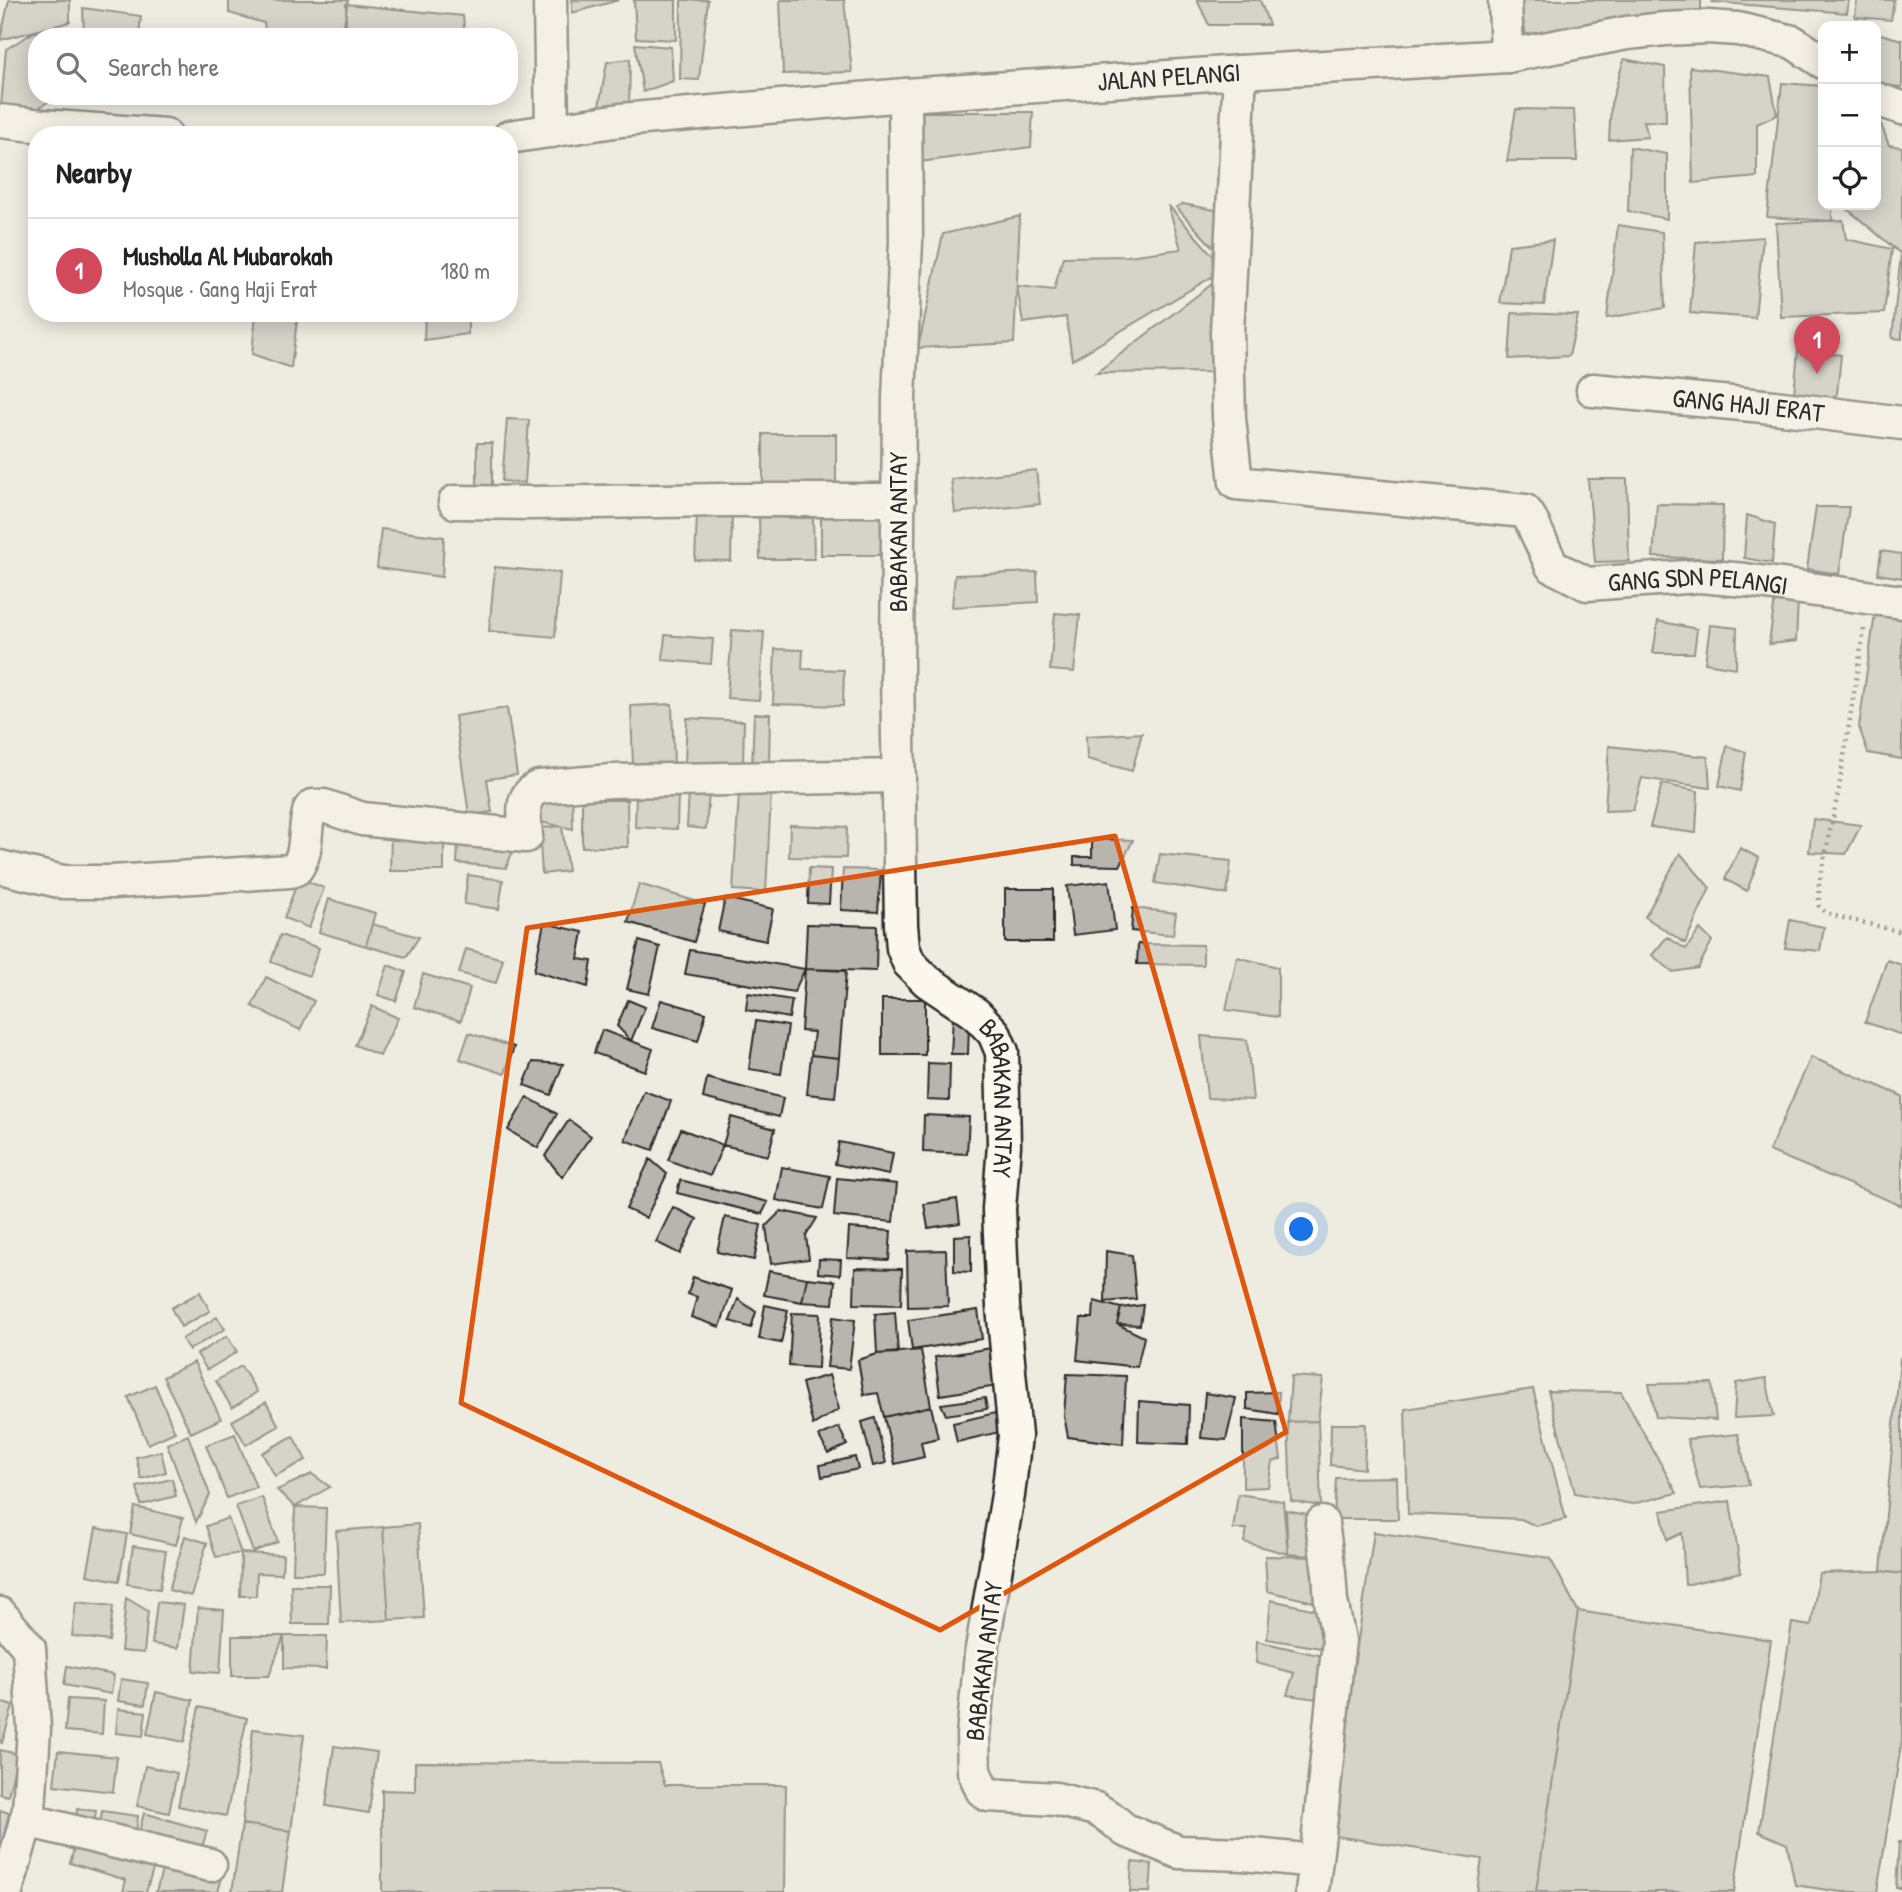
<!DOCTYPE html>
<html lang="en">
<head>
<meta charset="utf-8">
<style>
	:root { --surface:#fff; --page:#f6f6f6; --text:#222; --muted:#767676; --line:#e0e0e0; --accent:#d1495b }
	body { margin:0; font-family:"Patrick Hand",sans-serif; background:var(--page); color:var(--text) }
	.controls { position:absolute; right:21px; top:21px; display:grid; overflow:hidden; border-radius:14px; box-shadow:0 4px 18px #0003 }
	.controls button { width:63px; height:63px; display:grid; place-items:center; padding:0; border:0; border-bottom:2px solid var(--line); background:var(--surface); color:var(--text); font:35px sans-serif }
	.you { position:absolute; left:1302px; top:1230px; width:24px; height:24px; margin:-18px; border:5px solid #fff; border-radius:50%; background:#1a73e8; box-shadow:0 0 0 10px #1a73e833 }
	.badge { display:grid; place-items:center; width:46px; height:46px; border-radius:50%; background:var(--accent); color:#fff; font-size:23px; font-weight:700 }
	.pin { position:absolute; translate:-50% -58px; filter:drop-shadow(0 2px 4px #0008) }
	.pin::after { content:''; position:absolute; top:37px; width:24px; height:21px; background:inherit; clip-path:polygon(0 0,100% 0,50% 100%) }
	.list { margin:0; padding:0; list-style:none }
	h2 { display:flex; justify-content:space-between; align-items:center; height:91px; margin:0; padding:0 28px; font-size:30px }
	h2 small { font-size:23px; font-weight:400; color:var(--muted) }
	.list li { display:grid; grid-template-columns:46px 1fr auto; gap:21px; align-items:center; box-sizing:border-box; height:105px; padding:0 28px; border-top:2px solid var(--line) }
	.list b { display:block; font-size:26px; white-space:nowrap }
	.list p { margin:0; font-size:23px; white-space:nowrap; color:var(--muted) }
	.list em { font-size:23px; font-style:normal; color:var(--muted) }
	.icon { flex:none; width:38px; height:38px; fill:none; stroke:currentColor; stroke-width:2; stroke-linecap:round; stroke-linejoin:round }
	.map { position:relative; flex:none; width:1902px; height:1892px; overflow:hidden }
	.search { position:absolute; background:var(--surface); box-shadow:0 4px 18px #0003; left:28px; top:28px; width:490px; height:77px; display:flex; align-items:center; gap:18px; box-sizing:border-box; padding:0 24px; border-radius:28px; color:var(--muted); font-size:26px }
	.panel { position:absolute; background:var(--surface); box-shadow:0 4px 18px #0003; left:28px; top:126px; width:490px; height:196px; border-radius:28px }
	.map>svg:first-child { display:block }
</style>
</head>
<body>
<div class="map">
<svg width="1902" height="1892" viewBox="0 0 1902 1892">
	<rect width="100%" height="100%" fill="#eeebe0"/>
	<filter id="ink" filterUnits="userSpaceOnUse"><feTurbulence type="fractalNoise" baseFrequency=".0143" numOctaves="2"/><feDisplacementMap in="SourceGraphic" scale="14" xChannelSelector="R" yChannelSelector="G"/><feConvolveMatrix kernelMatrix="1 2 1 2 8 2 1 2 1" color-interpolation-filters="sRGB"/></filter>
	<g filter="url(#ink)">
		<path fill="#b8b5ae" stroke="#2b2b2b" stroke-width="2" d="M9,0H70V22L0,40Z
			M229,0H348L342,37H266L264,23L229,13Z
			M572,0H619L572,13Z
			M634,0H676V40L636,38Z
			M681,0H708L699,80L680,79Z
			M780,0H844L852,72L783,74Z
			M1197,0H1260L1269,25H1209Z
			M1519,0H1701V12L1526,35Z
			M1712,0H1849L1847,13L1712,2Z
			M1857,0H1894L1891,20L1855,17Z
			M346,4L463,16L465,37H346Z
			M83,8L141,16L139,37H84Z
			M36,31L43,37H37V96H57L31,113L1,106L6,49Z
			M1877,33L1902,40V87L1878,85Z
			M635,44L671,47L673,81L643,92Z
			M630,59L629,109L598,112L607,62Z
			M1624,59L1665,67L1666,122L1644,121L1648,137L1609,140L1611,104Z
			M1690,67L1770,77L1777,115L1757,124V177L1693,183Z
			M1782,83L1823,86V205H1832V221L1767,217Z
			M1516,109L1574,110L1577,161H1507Z
			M923,112H1033L1031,147L912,163Z
			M1876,123L1881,124L1889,145L1902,147V339L1892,338L1901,254L1845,207V205H1876Z
			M1630,147L1667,154V219L1628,211Z
			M1183,204L1226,212L1223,258L1176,207Z
			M1168,205L1225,269L1072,360L1066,317L1023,323L1017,286L1054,290L1063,257L1128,256L1181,249Z
			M1020,216L1014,343L918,348L943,234Z
			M1843,220L1846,239L1892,249L1884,313L1781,317L1776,223Z
			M1618,225L1662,232L1665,308L1607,318Z
			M1763,237L1755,318L1690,313L1696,242Z
			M1553,240L1544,305L1500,303L1509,245Z
			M1225,274L1222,372L1096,373Z
			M256,313H298L291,368L252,354Z
			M425,313H468V334L424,340Z
			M1512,313L1578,315L1569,356L1509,359Z
			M1798,350L1841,355L1837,394L1813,409L1793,406Z
			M507,419L529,420L525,483L502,481Z
			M763,434H836V495H763Z
			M477,443H492V493L477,499Z
			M1036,470L1040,504L955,513L951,479Z
			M1588,479H1627L1629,561L1595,562Z
			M1657,504L1723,505L1722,559L1653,557Z
			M1816,507H1849L1839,574L1807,569Z
			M697,515L732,516L731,561L695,560Z
			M821,515H884L885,555H821Z
			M1747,515L1775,524L1772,563L1744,558Z
			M759,517L813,518L814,559H760Z
			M381,529L444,537L442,577L377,568Z
			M1881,551L1902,554V578L1878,574Z
			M495,567L560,573L555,637L489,631Z
			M1037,572L1038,602L952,607L955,575Z
			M1775,598L1798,600L1796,641L1769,644Z
			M1055,613L1080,615L1074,672L1050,670Z
			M1875,613L1902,616V759L1868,753L1859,727Z
			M1658,621L1697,629L1694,653H1653Z
			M1710,625L1737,628L1736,668L1705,663Z
			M732,630L764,632L759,700L727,698Z
			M665,635L713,639L711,664L663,660Z
			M775,649L803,650L802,669L844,670L843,706L773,704Z
			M672,704L674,766L633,767L631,706Z
			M507,708L517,775L487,779L492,812L469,815L455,716Z
			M754,714H770L769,766H752Z
			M687,718L744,721L743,765L685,762Z
			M1142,733L1132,771L1087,759L1086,736Z
			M1609,746L1708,757L1710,788L1642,778L1633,810L1605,811Z
			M1727,746L1746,752L1740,791L1719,786Z
			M1662,784L1698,791L1696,833L1650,827Z
			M572,791L573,829L535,821L534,792Z
			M689,791L709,793L706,829L687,827Z
			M636,793L678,794L677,829L635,827Z
			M739,793L771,795L766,892L733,890Z
			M582,800H627L628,847H582Z
			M1813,819L1861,825L1846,854L1809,852Z
			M790,825L847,827L846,858L789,857Z
			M562,826L568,871L542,874L539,828Z
			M391,835H444V871H390Z
			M1092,839L1133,840L1120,866L1074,865V857H1092Z
			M458,841L515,846L506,868L457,863Z
			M1740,848L1759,858L1747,891L1725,879Z
			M1680,853L1710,888L1685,943L1645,917Z
			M1160,854L1231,861L1227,894L1155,883Z
			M809,868L831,869L829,904L808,903Z
			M843,869L881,870L878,912L841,910Z
			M468,875L503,880L499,909L464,904Z
			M299,878L324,888L309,928L284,918Z
			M1109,881L1115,930L1073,935L1067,886Z
			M639,884L705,904L694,942L628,922Z
			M1005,889H1053V942H1005Z
			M725,898L773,909L766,941L718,931Z
			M329,899L375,913L366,946L319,932Z
			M1133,908L1176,913L1173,935L1131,931Z
			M1790,920L1824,927L1820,951L1785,948Z
			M544,923L583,932L578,959L592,961L588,987L534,971Z
			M372,924L419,937L406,957L366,946Z
			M807,924L877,926L876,971L805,969Z
			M1700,929L1712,941L1698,968L1673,972L1652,955L1667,937L1686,949Z
			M280,935L319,948L309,976L271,962Z
			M639,941L660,947L649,994L627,989Z
			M1138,944L1203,945V965L1137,964Z
			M466,949L503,959L496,983L459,973Z
			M690,950L805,969L794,992L685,974Z
			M1237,957L1278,967V1017L1226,1010Z
			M1887,960L1902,965V1035L1865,1022Z
			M388,965L406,972L396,1001L378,995Z
			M805,969L846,971L839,1058L811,1055L814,1032L801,1031Z
			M423,974L470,988L461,1021L414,1007Z
			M266,977L314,1001L300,1030L252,1006Z
			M748,993L792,1000L789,1018L746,1010Z
			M882,999H925V1055H882Z
			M628,1000L645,1007L631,1041L617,1026Z
			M661,1000L706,1013L698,1041L652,1028Z
			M372,1006L398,1018L380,1056L355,1045Z
			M953,1015L969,1024L968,1054H951Z
			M756,1021L788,1026L781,1074L749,1069Z
			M602,1030L653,1049L645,1071L594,1053Z
			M469,1033L514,1047L505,1074L460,1059Z
			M1201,1036L1247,1040L1253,1100L1207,1098Z
			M811,1055L839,1058L835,1097L807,1094Z
			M1811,1057L1902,1096V1206L1769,1151Z
			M533,1062L563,1064L551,1095L524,1085Z
			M928,1063L950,1064L949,1101L927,1100Z
			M707,1078L783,1098L779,1117L703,1098Z
			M644,1091L671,1101L653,1150L625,1140Z
			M527,1097L557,1114L538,1148L508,1130Z
			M924,1115L969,1117L967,1154L923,1152Z
			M731,1117L775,1129L768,1156L723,1145Z
			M569,1120L591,1136L562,1177L545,1156Z
			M681,1129L723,1145L710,1176L668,1160Z
			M839,1142L893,1153L889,1175L835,1164Z
			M650,1159L667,1174L646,1218L626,1209Z
			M782,1167L830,1176L823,1209L776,1200Z
			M837,1178L897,1184L893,1222L834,1216Z
			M680,1180L768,1202L762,1214L677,1193Z
			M957,1199L960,1223L928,1228L924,1204Z
			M673,1207L697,1219L680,1254L656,1242Z
			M781,1211L817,1218L806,1236L809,1259L771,1264L766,1226Z
			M725,1217L761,1225L754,1260L717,1252Z
			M849,1228L891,1231L889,1260L847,1258Z
			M971,1235V1272L954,1271V1236Z
			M946,1250L948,1306L908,1307L907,1251Z
			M1106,1251L1132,1255L1136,1299L1105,1302Z
			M819,1259L841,1260L840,1275L818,1273Z
			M855,1268L902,1269L901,1305L854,1304Z
			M769,1271L807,1278L802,1302L764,1295Z
			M693,1277L732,1290L720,1327L691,1317L697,1297L688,1294Z
			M807,1278L835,1281L833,1304L802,1302Z
			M200,1292L210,1311L181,1327L171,1308Z
			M738,1299L756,1312L751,1328L730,1321Z
			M1094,1301L1121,1308L1117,1324L1144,1337L1137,1367L1077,1360L1081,1318H1093Z
			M765,1305L788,1310L781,1343L759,1339Z
			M1143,1305L1140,1325L1117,1324L1121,1308Z
			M978,1310L982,1339L912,1350L908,1320Z
			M895,1312L898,1353L877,1354L875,1314Z
			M792,1313L820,1314L818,1368L789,1366Z
			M217,1317L225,1329L189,1350L182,1339Z
			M833,1317L855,1320L849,1369L827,1367Z
			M227,1336L237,1352L207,1370L197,1354Z
			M992,1348L998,1386L940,1395L935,1357Z
			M921,1350L931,1406L884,1417L878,1393L864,1395L858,1360L877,1354Z
			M1902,1357V1574L1881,1571L1900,1358Z
			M194,1362L221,1419L191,1433L163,1377Z
			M241,1366L257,1392L232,1408L216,1381Z
			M1067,1374L1126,1376L1123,1444L1068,1437L1064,1416Z
			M829,1375L839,1409L813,1425L802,1383Z
			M1291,1376L1323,1378L1318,1421L1288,1422Z
			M1766,1378L1774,1416L1734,1418L1736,1383Z
			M1712,1383L1716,1420L1656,1417L1649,1384Z
			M155,1385L175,1432L148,1444L128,1397Z
			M1533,1389L1566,1519L1536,1526L1521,1519L1408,1514L1405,1409Z
			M1548,1391L1621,1392L1677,1493L1632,1504L1575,1493Z
			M1279,1392L1278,1414L1247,1409V1393Z
			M1205,1393L1236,1398L1226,1440L1201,1438Z
			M985,1398L987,1409L946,1415L941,1404Z
			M1139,1401L1189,1405L1188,1444L1138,1442Z
			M266,1402L279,1426L246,1445L232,1421Z
			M931,1406L938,1438L921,1442L924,1457L895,1464L884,1417Z
			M999,1412L1012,1429L957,1442L953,1423Z
			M875,1418L886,1463L873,1466L862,1422Z
			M1243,1419L1276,1422L1281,1459L1272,1462L1268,1487L1243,1488Z
			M1318,1421L1321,1506L1291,1501L1288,1422Z
			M1331,1424H1366L1364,1469L1330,1465Z
			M839,1427L847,1445L828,1454L819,1436Z
			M235,1434L256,1487L227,1498L206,1445Z
			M1738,1434L1749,1485L1700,1489L1687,1439Z
			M188,1435L210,1495L196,1522L167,1444Z
			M293,1436L306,1460L275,1476L262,1453Z
			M161,1451L166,1472L141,1479L136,1457Z
			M855,1457L858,1469L822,1477L820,1465Z
			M312,1474L330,1487L295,1507L277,1490Z
			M1397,1477L1398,1519H1334L1336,1478Z
			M172,1479L176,1496L141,1505L137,1487Z
			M1238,1494L1283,1501L1288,1554L1244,1542L1247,1529H1233Z
			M262,1497L278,1542L253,1552L236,1506Z
			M1730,1501L1741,1572L1685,1585L1682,1533L1667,1540L1661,1511Z
			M135,1507L183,1518L176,1545L130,1534Z
			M295,1507L326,1508L324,1573H293Z
			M1286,1510L1313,1515L1321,1557L1288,1554Z
			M228,1518L241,1553L216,1557L206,1526Z
			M418,1524L424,1618L389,1620L383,1527Z
			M383,1527L389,1620L341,1623L336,1531Z
			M96,1528L127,1534L119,1581L87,1575Z
			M1374,1532L1550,1558L1578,1611L1536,1892H1477L1482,1859L1329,1835Z
			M185,1536L207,1543L191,1596L169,1590Z
			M133,1546L166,1551L160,1589L127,1584Z
			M241,1553L283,1555L282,1574L257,1573L256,1596H240Z
			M1265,1556L1321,1557L1322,1604L1267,1591Z
			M1881,1571L1902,1574V1740L1877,1892H1841L1795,1885L1787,1844L1759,1832L1792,1623L1811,1626L1819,1573Z
			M291,1585H330L329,1624H292Z
			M126,1598L148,1611L144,1653L121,1651Z
			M1271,1600L1321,1611L1327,1649L1267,1639Z
			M76,1602L113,1606L109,1641L72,1636Z
			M157,1602L184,1605L178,1648L152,1644Z
			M198,1608L224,1610L220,1673L193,1671Z
			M1578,1611L1771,1640L1734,1892H1536Z
			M232,1636H284L269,1676H232Z
			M284,1636H327L326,1669L284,1668Z
			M1257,1641L1331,1658L1324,1700L1287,1695L1294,1673L1256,1663Z
			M67,1666L114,1675L111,1694L64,1685Z
			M121,1679L148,1683L145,1705L118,1701Z
			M156,1692L193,1700L184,1742L147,1734Z
			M68,1699L104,1701L102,1734L65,1731Z
			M0,1702L13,1706L2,1743L0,1742Z
			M199,1707L247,1718L226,1816L178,1806Z
			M118,1709L146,1712L143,1736L116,1733Z
			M253,1729L304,1735L291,1831L242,1824Z
			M334,1746L377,1752L369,1813L326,1806Z
			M0,1750L18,1754L8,1796L0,1794Z
			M58,1751L117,1757L113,1792L54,1785Z
			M415,1762L658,1763L665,1785H786L785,1892H382V1790L415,1791Z
			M145,1766L177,1773L169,1813L137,1806Z
			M77,1809L96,1811L93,1831L75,1828Z
			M0,1810L9,1813L0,1852Z
			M102,1811L138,1816L135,1841L98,1836Z
			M144,1813L207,1831L200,1854L138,1836Z
			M242,1824L291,1831L282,1892H232Z
			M76,1842L154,1866L146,1892H123L126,1880L70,1863Z
			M1899,1842H1902V1888H1896Z
			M1132,1862L1152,1864L1150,1892H1130Z
			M164,1863L222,1877L218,1892H156Z"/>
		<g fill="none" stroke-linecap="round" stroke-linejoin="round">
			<defs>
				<g id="minor">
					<path d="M550,0L552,131"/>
					<path d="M1505,0L1507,56"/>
					<path id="s1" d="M1240,72L1227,333L1229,418L1236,483L1525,511L1530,518L1552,566L1587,584L1700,576L1745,580L1902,602"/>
					<path id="s2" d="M905,95L906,241L899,398L897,670L901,925L903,948L909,963L927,981L976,1014L994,1033L1002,1052L1004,1145L999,1209L1003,1307L1015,1436L1008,1495L981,1655L973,1735L974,1771L982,1790L988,1795L1056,1799L1096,1809L1112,1819L1125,1830L1179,1852L1244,1854L1315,1861"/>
					<path d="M1876,99L1902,108"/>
					<path d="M0,121L42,126L165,135"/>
					<path id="s3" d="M509,137L621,120L905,95L1240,72L1507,56L1627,33L1665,29L1708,27L1738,29L1793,42L1823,62"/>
					<path id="s4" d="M1593,390L1774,407L1902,423"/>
					<path d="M455,502L531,503L723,500H899"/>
					<path d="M0,867L63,882H112L290,871L296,869C309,852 303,829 310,809L313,806H324L362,819L526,836C525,816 518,797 539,787L611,781L899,776"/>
					<path d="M0,1614L29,1648L34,1729L29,1810L6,1892"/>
					<path d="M26,1820L210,1865"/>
					<path d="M1312,1892L1321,1817L1339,1640L1331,1601L1329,1572L1322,1523"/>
				</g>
			</defs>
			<use href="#minor" stroke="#2b2b2b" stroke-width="37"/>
			<path stroke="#2b2b2b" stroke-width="4.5" stroke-dasharray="2 5" stroke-linecap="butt" d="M1864,629L1839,788L1819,884V906L1825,912L1835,916L1902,932"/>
			<use href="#minor" stroke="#fbf7ec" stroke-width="32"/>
		</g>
	</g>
	<path d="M0 0H1902V1892H0ZM1115,836L1286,1432L940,1630L461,1403L527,928Z" fill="#eeebe0" fill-opacity=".55" fill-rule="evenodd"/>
	<path fill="none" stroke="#df570e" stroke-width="5" stroke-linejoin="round" d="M1115,836L1286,1432L940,1630L461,1403L527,928Z"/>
	<g text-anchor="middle" stroke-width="6" stroke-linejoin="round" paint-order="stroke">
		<g font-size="26" fill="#2b2b2b" stroke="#fbf7ec">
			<text dy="9" stroke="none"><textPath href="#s3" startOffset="663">JALAN PELANGI</textPath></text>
			<text dy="9" stroke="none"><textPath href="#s4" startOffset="156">GANG HAJI ERAT</textPath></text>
			<text transform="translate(898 532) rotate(-90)" y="9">BABAKAN ANTAY</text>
			<text dy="9" stroke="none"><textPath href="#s1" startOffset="914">GANG SDN PELANGI</textPath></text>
			<text dy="9" stroke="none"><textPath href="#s2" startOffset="1046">BABAKAN ANTAY</textPath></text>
			<text transform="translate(984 1661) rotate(-83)" y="9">BABAKAN ANTAY</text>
		</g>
	</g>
</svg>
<div class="controls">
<button>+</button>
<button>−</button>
<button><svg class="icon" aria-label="locate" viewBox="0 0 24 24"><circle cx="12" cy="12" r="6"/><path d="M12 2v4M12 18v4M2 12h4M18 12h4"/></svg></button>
</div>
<div class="you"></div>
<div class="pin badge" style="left:1817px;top:374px">1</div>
<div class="search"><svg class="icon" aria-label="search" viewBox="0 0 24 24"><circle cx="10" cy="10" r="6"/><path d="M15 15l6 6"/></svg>Search here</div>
<section class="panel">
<h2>Nearby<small></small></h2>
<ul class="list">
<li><span class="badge">1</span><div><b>Musholla Al Mubarokah</b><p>Mosque · Gang Haji Erat</p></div><em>180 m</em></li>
</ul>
</section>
</div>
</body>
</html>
